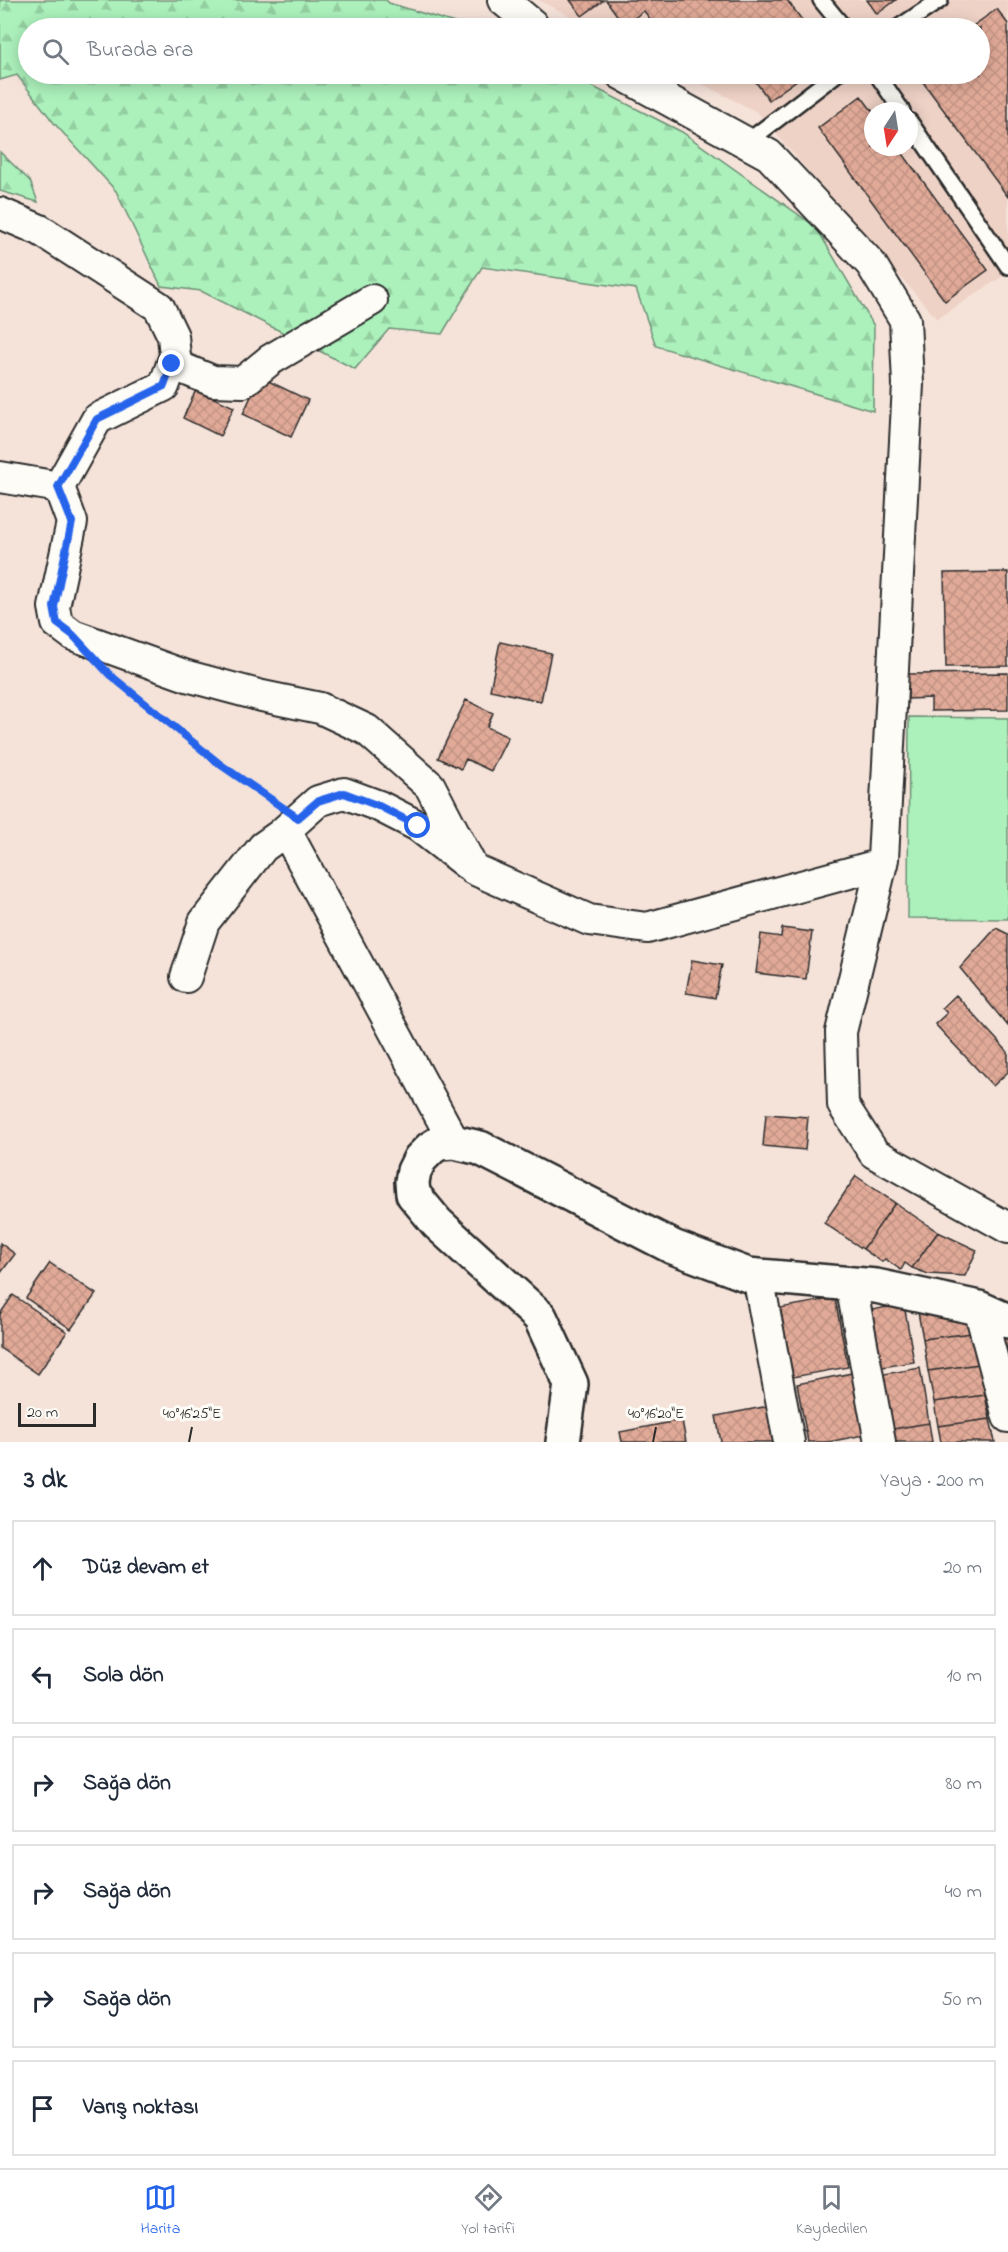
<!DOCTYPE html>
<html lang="tr">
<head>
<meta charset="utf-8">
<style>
	:root { --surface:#fff; --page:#f6f6f7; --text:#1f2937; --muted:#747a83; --line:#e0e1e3; --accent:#2563eb }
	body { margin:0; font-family:"Indie Flower",sans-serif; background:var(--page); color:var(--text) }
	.compass { position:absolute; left:864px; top:102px; width:54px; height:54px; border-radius:50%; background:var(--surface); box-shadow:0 3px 15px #0003; rotate:192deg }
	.scale { position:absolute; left:18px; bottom:15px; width:78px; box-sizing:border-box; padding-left:6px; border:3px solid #2b2b2b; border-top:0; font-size:16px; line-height:21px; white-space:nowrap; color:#2b2b2b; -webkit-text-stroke:4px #fdfcf7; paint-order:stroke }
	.stop { position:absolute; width:18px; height:18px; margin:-14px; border:4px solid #2563eb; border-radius:50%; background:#fff }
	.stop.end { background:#2563eb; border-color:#fff; box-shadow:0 2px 6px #0008 }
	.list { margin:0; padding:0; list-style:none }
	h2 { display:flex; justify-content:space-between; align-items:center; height:78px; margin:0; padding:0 24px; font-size:26px }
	h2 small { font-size:20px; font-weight:400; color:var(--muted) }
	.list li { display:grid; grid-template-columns:39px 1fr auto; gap:18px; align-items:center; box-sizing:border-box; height:96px; margin:0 12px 12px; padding:0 12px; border:2px solid var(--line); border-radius:0px }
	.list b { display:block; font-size:22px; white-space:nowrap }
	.list em { font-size:20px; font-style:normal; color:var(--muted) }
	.icon { flex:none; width:33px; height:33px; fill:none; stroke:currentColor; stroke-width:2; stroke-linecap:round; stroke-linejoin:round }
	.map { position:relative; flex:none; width:1008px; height:1442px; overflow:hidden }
	.search { position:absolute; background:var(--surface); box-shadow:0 3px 15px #0003; left:18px; right:18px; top:18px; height:66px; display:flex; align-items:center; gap:15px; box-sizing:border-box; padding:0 21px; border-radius:33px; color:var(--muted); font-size:22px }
	.sheet { height:726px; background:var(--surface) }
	nav { display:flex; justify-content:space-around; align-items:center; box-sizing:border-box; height:84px; border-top:2px solid var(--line); background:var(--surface); font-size:16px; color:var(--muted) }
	nav a { display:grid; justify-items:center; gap:3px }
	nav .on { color:var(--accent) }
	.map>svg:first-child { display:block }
</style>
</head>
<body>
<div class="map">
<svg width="1008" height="1442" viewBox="0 0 1008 1442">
	<defs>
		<pattern id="forest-firs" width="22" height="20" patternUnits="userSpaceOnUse" patternTransform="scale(1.5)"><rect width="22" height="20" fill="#acf1bc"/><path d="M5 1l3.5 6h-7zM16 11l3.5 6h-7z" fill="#94cfa2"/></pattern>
		<pattern id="building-cross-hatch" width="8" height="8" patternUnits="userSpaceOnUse" patternTransform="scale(1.5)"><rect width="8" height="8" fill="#e1aa98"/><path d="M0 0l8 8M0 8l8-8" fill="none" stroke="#c19283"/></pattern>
	</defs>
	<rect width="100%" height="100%" fill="#f5e3da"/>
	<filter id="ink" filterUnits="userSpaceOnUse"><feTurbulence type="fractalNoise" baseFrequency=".0167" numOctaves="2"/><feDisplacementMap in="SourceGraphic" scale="12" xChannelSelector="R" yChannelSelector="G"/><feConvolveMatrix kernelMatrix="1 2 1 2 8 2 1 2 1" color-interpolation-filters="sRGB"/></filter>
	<g filter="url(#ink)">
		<path fill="#efd2c6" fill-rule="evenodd" d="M538,0H1008V273L937,319L757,112L682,74H980V28H594ZM873,111H909V147H873Z"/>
		<path fill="url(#forest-firs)" stroke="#6c8e74" stroke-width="1.5" d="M0,0H386L389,3L471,28H28V74H568L682,132L816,227L874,326L873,411L656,346L636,289L482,267L442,334L389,329L355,369L201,291L161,286L116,191L54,123L17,75L0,80Z
			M0,152L30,181L38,202L0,191Z"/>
		<path fill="#acf1bc" stroke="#6c8e74" stroke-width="1.5" d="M909,717L1008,718V919L908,918Z"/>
		<path fill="url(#building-cross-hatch)" stroke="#2b2b2b" stroke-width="1.5" d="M570,0H604L582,16Z
			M606,0H787L808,28H657L644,11L624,25Z
			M867,0H896L877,14Z
			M997,9L1008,24V197L917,74H980V28H970Z
			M750,74H805L769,100Z
			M861,96L873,112V147H898L988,270L945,301L818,128Z
			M260,377L308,400L291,437L243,414Z
			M196,390L234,407L220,436L183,418Z
			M1008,572V666L946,667L944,573Z
			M500,642L551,653L541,701L490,690Z
			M1008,673V710L931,711V698L908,699V674Z
			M466,700L493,713L487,727L508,737L491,771L466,759L461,769L438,758Z
			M782,928L812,932L806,979L756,973L761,934L781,937Z
			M996,928L1008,934V1026L960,968Z
			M692,960L722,965L715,998L686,993Z
			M956,995L1008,1052V1072L993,1086L935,1024L947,1013L942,1008Z
			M766,1114L808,1117L805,1150L763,1146Z
			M856,1176L895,1203L863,1249L824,1223Z
			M895,1203L938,1232L912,1268L905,1263L901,1270L885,1259L882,1262L863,1249Z
			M938,1232L977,1250L965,1276L928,1274L912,1268Z
			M0,1243L15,1254L0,1274Z
			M50,1263L96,1294L71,1329L26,1298Z
			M13,1295L67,1332L38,1374L0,1348V1314Z
			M835,1298L848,1367L793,1377L780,1308Z
			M904,1304L914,1362L877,1368L866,1311Z
			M917,1307L967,1311L972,1333L923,1339Z
			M972,1333L979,1364L928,1371L923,1339Z
			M1008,1333V1362L1000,1334Z
			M979,1364L985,1395L934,1402L928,1371Z
			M920,1368L929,1423L887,1430L878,1375Z
			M852,1373L864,1435L828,1442H808L797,1384Z
			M985,1395L990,1419L938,1426L934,1402Z
			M769,1406L776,1442H721L716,1416Z
			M990,1419L995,1442H941L938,1426Z
			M682,1420L686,1442H622L620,1432Z
			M929,1423L932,1442H889L887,1430Z"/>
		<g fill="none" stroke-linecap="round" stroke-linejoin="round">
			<defs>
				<path id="service" d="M821,0L844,28
					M898,28L940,0
					M877,74L902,111
					M909,121L1008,266
					M746,143L836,74"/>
				<path id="minor" d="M503,0L532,24
					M621,74L769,155L871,264L905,320L908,384L883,859L841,1032L843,1105L874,1153L1008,1228
					M0,213L40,230L159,307L173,336L175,356L164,386L97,419L59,487L72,522L54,607L57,623L73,635L187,676L262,696L320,708L367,730L430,786L473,869L589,920L647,928L882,864
					M172,364L213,381L243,382L270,360L372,300
					M0,477L59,487
					M280,835L318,801L344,793L379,806L418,826L468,865
					M186,977L204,922L263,847L280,835L291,840L454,1142
					M758,1276L789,1442
					M851,1284L880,1442
					M979,1308L1008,1417"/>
				<path id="secondary" d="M563,1442L571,1384L540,1317L437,1223L413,1194L412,1182L414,1171L420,1159L431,1148L439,1143L454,1142L480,1148L673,1247L748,1275L876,1286L979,1308L1008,1321"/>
			</defs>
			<use href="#service" stroke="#2b2b2b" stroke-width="20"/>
			<use href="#minor" stroke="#2b2b2b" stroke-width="34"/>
			<use href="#secondary" stroke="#2b2b2b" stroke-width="38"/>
			<path stroke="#2b2b2b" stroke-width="4" stroke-dasharray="6 4.5" stroke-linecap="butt" d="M120,683L221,765L275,802"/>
			<use href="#service" stroke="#fdfcf7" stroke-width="15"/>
			<use href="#minor" stroke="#fdfcf7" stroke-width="30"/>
			<use href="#secondary" stroke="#fdfcf7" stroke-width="33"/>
		</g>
	</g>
	<g fill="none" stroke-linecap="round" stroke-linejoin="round" filter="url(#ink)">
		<path stroke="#2563eb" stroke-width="8" d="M172,364L164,386L97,419L58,487L72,522L54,607L57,623L73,635L110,675L221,765L298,818L318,801L344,793L379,806L418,826"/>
	</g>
	<path fill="none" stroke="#2b2b2b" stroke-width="2" d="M189,1442L192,1427M653,1442L656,1427"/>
	<g font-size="15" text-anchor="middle" fill="#2b2b2b" stroke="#fdfcf7" stroke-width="6" stroke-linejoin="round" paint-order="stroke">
		<text x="192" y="1418">40°16'25"E</text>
		<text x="656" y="1418">40°16'20"E</text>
	</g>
</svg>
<svg class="compass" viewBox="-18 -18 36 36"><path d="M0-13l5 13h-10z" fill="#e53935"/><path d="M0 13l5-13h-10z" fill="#747a83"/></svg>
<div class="scale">20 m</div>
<div class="stop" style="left:418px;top:826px"></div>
<div class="stop end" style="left:172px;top:364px"></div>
<div class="search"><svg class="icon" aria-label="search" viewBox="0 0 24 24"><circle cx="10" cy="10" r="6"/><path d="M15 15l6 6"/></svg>Burada ara</div>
</div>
<section class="sheet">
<h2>3 dk<small>Yaya · 200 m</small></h2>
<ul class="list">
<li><svg class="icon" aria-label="ahead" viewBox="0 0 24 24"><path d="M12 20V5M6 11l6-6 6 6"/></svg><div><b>Düz devam et</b></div><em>20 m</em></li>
<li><svg class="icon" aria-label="left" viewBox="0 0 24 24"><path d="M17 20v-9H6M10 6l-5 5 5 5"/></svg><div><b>Sola dön</b></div><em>10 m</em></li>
<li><svg class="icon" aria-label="right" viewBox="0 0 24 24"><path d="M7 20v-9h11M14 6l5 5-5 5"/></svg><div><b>Sağa dön</b></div><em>80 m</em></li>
<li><svg class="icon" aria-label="right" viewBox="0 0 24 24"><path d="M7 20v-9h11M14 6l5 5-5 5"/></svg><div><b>Sağa dön</b></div><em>40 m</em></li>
<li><svg class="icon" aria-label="right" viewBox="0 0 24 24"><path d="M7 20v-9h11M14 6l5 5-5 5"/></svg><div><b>Sağa dön</b></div><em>50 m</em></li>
<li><svg class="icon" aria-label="arrive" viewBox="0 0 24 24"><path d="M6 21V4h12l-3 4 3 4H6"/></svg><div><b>Varış noktası</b></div></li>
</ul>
</section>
<nav>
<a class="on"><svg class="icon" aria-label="map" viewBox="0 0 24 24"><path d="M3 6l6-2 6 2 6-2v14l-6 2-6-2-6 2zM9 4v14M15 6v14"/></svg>Harita</a>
<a><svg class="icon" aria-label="directions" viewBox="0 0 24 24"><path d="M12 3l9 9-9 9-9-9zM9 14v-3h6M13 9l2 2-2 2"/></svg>Yol tarifi</a>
<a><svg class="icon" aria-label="saved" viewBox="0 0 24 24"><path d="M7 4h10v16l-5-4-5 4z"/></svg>Kaydedilen</a>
</nav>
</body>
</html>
